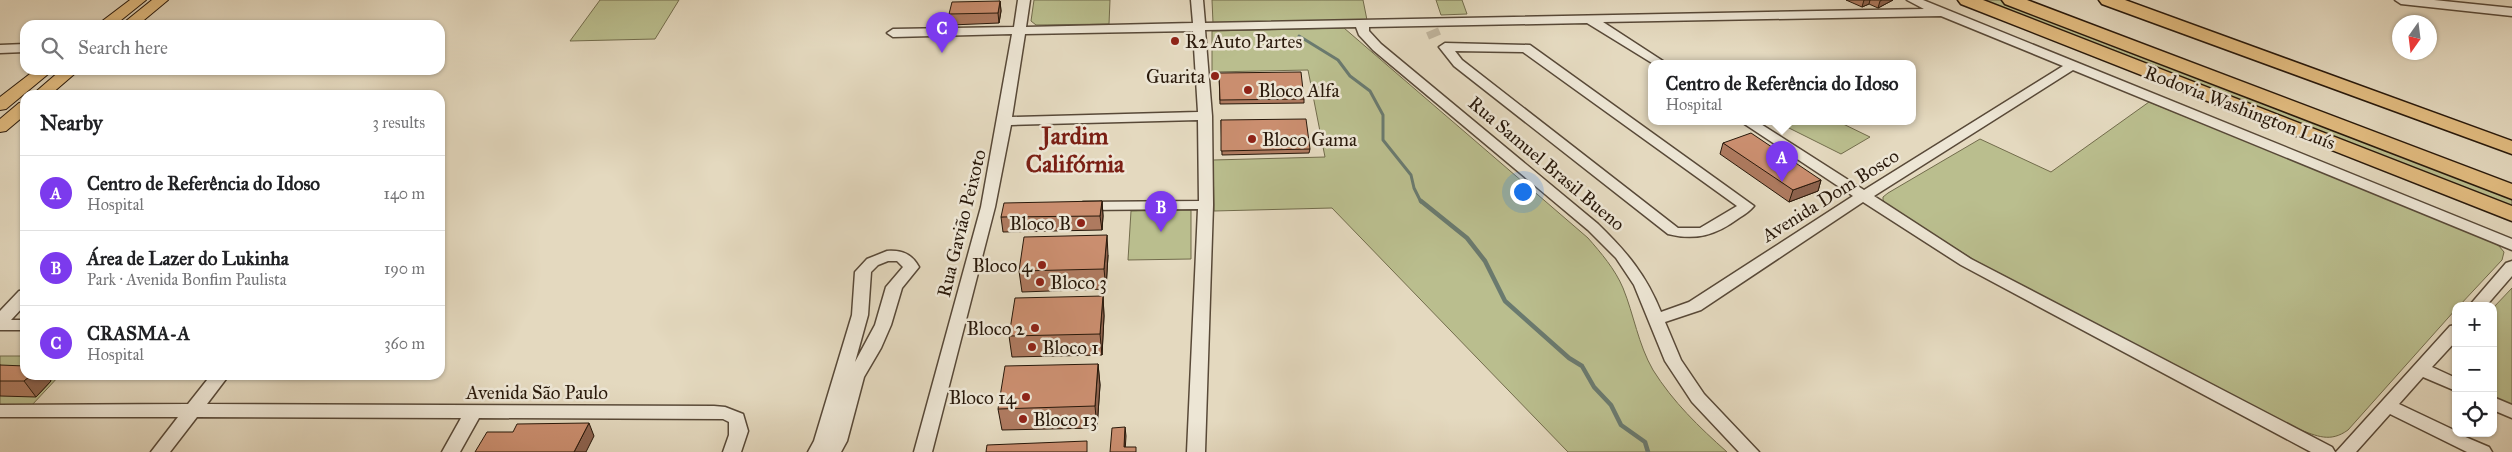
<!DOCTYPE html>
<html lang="en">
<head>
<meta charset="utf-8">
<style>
	:root { --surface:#fff; --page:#f2f2f2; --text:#202124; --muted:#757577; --line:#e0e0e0; --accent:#7c3aed }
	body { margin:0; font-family:"IM FELL Great Primer",serif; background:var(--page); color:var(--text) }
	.controls { position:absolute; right:15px; bottom:15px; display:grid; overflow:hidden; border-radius:10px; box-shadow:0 1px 4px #0004 }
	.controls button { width:45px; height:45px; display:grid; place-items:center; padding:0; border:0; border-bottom:1px solid var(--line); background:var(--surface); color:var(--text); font:25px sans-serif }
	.compass { position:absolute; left:2392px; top:15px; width:45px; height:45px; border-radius:50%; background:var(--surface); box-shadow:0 1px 4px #0004; rotate:194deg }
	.you { position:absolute; left:1522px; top:191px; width:18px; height:18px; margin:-12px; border:4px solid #fff; border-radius:50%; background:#1a73e8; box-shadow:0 0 0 8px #1a73e833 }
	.badge { display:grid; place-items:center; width:32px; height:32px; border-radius:50%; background:var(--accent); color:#fff; font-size:16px; font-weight:700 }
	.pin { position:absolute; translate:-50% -41px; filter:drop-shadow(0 1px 2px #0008) }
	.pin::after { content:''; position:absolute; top:26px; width:18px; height:15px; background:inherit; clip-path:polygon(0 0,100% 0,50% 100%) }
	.popup { position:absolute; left:1648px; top:60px; width:268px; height:65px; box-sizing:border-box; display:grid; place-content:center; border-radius:10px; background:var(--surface); filter:drop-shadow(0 1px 4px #0005); font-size:16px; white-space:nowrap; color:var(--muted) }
	.popup b { font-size:19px; color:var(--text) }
	.popup::after { content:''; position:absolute; left:50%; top:100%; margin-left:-10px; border:10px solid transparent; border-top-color:var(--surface) }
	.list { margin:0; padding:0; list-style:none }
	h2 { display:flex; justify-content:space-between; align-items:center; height:65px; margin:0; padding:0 20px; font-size:21px }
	h2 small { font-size:16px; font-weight:400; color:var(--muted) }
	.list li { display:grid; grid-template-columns:32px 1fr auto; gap:15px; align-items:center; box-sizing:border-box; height:75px; padding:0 20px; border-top:1px solid var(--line) }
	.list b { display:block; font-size:19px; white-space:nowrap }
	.list p { margin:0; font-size:16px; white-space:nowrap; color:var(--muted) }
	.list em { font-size:16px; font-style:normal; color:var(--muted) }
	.icon { flex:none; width:28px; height:28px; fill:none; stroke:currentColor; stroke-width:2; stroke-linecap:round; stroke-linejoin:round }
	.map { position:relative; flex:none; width:2512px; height:452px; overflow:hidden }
	.search { position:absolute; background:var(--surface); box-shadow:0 1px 4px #0004; left:20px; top:20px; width:425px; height:55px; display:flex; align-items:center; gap:12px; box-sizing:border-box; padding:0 18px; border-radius:15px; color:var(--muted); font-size:19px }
	.panel { position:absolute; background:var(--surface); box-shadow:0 1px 4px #0004; left:20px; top:90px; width:425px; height:290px; border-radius:15px }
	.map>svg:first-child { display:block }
</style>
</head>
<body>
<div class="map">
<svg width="2512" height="452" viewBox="0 0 2512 452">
	<rect width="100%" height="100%" fill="#e4d9bf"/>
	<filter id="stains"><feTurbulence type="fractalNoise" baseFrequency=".004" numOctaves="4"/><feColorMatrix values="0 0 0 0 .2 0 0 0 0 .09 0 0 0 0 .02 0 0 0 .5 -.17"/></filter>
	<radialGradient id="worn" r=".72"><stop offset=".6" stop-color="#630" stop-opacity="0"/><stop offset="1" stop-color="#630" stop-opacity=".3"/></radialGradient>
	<path fill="#babe8e" stroke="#726c4c" d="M600,0H679L655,39L570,41Z
		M1034,0H1110L1109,24L1036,25L1031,21Z
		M1212,0H1363L1367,20L1213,23Z
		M1436,0H1462L1467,14L1441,15Z
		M1974,0H2003L2512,196V210Z
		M1344,28L1588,238C1601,253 1615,269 1623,288C1634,315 1638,344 1653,370C1673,402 1699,427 1727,452H1568L1332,208L1214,211L1213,160L1325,157L1308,70L1212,72V31Z
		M2149,102L2486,238L2499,246L2504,252L2502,260L2459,306H2456V309L2348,430C2330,443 2317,436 2298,429L1976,261L1888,206L1883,200V197L1888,193L1980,139L2051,172Z
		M1775,121H1837L1870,137L1841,154Z
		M1191,210V259L1128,260L1131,211Z
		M2512,288V407L2493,399V308Z
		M0,356H25V375H60L32,405H0Z"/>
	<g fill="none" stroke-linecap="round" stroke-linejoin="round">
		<path stroke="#6a7a6f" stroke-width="3" d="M1299,36L1338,60L1350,76L1370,91L1383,115V140L1411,175L1414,188L1421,202"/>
		<path stroke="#6a7a6f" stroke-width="4.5" d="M1421,201L1467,238L1485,261L1505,301L1569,358L1582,366L1594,387L1611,405L1621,425L1645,442L1648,452"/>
		<path stroke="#bfb39b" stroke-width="13" stroke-dasharray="13 6" stroke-linecap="butt" d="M1432,30L1435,37"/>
		<defs>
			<path id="minor" d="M1018,0H1030L1026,27L1193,23L1191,0H1203L1205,23L1924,9L1907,0H1923L2512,239V250L2073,70L1874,196L1971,259L2332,447L2335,452H2311L1961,265L1863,202L1701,310L1665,322L1681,360L1704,394L1759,452H1739L1692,402L1665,361L1634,285L1616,258L1588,230L1373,50L1359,35L1356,27L1205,30L1212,116L1213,205L1205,452H1187L1198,209L1083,210L1076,206L1083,202L1199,201L1198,120L1011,125L995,207L932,452H914L981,207L1012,34L893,37L887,33L893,29L1014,27ZM1941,16L2063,66L1864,190L1756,121H1740L1853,196L1689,302L1661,312C1646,275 1627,252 1598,224L1381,44L1369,31V27L1587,23L1652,63H1666L1603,22ZM1193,31L1198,112L1012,117L1025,34Z
				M2395,0H2434L2512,8V16L2401,4Z
				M1445,43L1530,45L1754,206C1750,211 1744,215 1739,218C1716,235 1696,241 1668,234L1454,66L1439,47ZM1455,51L1523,52L1737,206L1700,228H1678L1462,60Z
				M25,44V52L0,53V45Z
				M887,251C902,250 912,254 919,267L902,288L891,325L881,348L864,377L847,441L841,452H808L814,441L852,315L855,272L867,259ZM888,261H897L903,267L886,287L875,325L855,362L868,315L871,272L878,265Z
				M2512,261V276L2486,306H2469L2506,263Z
				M25,290V305L11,320H25V330H0V311L19,291Z
				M2456,325V341L2432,367L2456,378V391L2423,377L2399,404L2456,431V433L2489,447L2492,452H2467L2390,414L2356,452H2336L2450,326Z
				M211,375H229L207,404L714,406L725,407L743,414L748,431L741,452H723L729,435V422L723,419L479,418L460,452H442L461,418L197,417L170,452H151L178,417H0V405L188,404Z
				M2493,397L2512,405V418L2493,410Z"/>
			<path id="major" d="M130,0H146L115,25H97Z
				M152,0H168L138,25H121Z
				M35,70H53L6,109L0,110V97Z
				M61,70H79L50,95H32Z
				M25,102V115L6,131L0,132V119L19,103Z"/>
			<path id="highway" d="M1958,0H1983L2512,206V221L1961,4Z
				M2002,0H2027L2512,184V199L2005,4Z
				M2099,0H2125L2512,141V154L2102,4Z"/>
		</defs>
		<use href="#minor" stroke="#584938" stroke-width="3"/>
		<use href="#major" stroke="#29190b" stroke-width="2"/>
		<use href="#highway" stroke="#29190b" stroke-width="3"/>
		<use href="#minor" fill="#ede6d5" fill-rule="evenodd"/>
		<use href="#major" fill="#e2bc80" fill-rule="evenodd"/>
		<use href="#highway" fill="#e2bc80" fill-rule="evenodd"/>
	</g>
	<path fill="#ae7a5f" stroke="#29190b" d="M1846,0H1893L1878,8L1869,4L1862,7Z
		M1000,1L1001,11L999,23L951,25L949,14Z
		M1219,73L1304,99V103L1220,104Z
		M1221,120L1310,149L1309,153L1222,155Z
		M1723,143L1821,180L1818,191L1789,202L1720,154Z
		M1102,201L1103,216L1102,230L1003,232L1001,217Z
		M1108,255L1106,289L1022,292L1019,271Z
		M1103,296L1104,316L1102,355L1012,357L1009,336Z
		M1098,364L1100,385L1097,428L1002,430L998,409Z
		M0,365L25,375H47L51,381L36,397L0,396Z"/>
	<path fill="#8d634e" stroke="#29190b" d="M1864,0H1870L1869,4L1862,7Z
		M1882,0H1893L1878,8L1880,1Z
		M1000,1L1001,11L999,23L998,13Z
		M1821,180L1818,191L1789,202L1793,190Z
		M1102,201L1103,216L1102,230L1100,216Z
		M1107,235L1108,255L1106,289L1104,269Z
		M1103,296L1104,316L1102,355L1100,334Z
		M1098,364L1100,385L1097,428L1095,406Z
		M31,375H47L51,381L36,397L24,381Z
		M589,423L594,436L586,452H574Z
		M1125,427L1126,436L1125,452L1124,447Z"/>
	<path fill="#ca8e6f" stroke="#29190b" d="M1000,1L998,13L949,14L952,2Z
		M1301,72L1304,99L1220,100L1219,73Z
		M1306,119L1310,149L1221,151V120Z
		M1751,133L1821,180L1793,190L1723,143Z
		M1102,201L1100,216L1001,217L1004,203Z
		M1107,235L1104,269L1019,271L1024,237Z
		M1103,296L1100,334L1009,336L1015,298Z
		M1098,364L1095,406L998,409L1005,366Z
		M0,365L25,366V375H31L24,381H0Z
		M589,423L574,452H475L487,432H513L517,424Z
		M1125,427L1124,447H1136V452H1110L1112,428Z
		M1087,441V452H986L987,445Z"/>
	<g fill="#8f2418" stroke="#ede6d5" stroke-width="2">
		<circle cx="1175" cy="41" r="5"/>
		<circle cx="1215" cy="76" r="5"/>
		<circle cx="1248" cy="90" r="5"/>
		<circle cx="1252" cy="139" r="5"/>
		<circle cx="1081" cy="223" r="5"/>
		<circle cx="1042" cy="265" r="5"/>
		<circle cx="1040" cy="282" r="5"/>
		<circle cx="1035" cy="328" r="5"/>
		<circle cx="1032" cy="347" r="5"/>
		<circle cx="1026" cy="397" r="5"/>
		<circle cx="1023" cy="419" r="5"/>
	</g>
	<g text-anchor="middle" stroke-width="5" stroke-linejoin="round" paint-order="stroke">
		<g font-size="19" fill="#29190b" stroke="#ede6d5" text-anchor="start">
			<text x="1185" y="48">R2 Auto Partes</text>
			<text x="1205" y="83" text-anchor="end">Guarita</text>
			<text x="1258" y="97">Bloco Alfa</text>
			<text x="1262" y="146">Bloco Gama</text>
			<text x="1071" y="230" text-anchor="end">Bloco B</text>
			<text x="1032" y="272" text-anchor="end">Bloco 4</text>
			<text x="1050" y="289">Bloco 3</text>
			<text x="1025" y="335" text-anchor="end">Bloco 2</text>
			<text x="1042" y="354">Bloco 1</text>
			<text x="1016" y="404" text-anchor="end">Bloco 14</text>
			<text x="1033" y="426">Bloco 13</text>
		</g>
		<g font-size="19" fill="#29190b" stroke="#ede6d5">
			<text transform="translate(2240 107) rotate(21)" y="7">Rodovia Washington Luís</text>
			<text transform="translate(1547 163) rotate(40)" y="7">Rua Samuel Brasil Bueno</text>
			<text transform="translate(1830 195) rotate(-32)" y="7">Avenida Dom Bosco</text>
			<text transform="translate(961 223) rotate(-76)" y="7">Rua Gavião Peixoto</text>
			<text x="537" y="399">Avenida São Paulo</text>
		</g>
		<g font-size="24" font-weight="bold" fill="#7a1f14" stroke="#ede6d5">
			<text x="1075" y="144">Jardim<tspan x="1075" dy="28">Califórnia</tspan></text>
		</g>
	</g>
	<rect width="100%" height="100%" filter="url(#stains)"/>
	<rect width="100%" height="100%" fill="url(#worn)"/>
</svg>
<div class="controls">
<button>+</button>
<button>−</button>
<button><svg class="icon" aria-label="locate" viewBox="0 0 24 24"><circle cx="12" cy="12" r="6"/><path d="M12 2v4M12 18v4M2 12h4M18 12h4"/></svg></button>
</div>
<svg class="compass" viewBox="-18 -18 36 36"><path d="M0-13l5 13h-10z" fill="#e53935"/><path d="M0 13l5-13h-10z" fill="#757577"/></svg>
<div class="you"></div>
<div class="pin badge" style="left:1782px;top:182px">A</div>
<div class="popup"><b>Centro de Referência do Idoso</b>Hospital</div>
<div class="pin badge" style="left:1161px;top:232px">B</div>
<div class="pin badge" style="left:942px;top:53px">C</div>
<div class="search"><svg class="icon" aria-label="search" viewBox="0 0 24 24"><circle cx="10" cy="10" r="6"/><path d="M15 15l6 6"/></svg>Search here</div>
<section class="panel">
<h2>Nearby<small>3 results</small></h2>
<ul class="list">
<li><span class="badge">A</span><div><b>Centro de Referência do Idoso</b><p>Hospital</p></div><em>140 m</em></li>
<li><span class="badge">B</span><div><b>Área de Lazer do Lukinha</b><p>Park · Avenida Bonfim Paulista</p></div><em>190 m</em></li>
<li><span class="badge">C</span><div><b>CRASMA-A</b><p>Hospital</p></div><em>360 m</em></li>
</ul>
</section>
</div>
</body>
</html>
